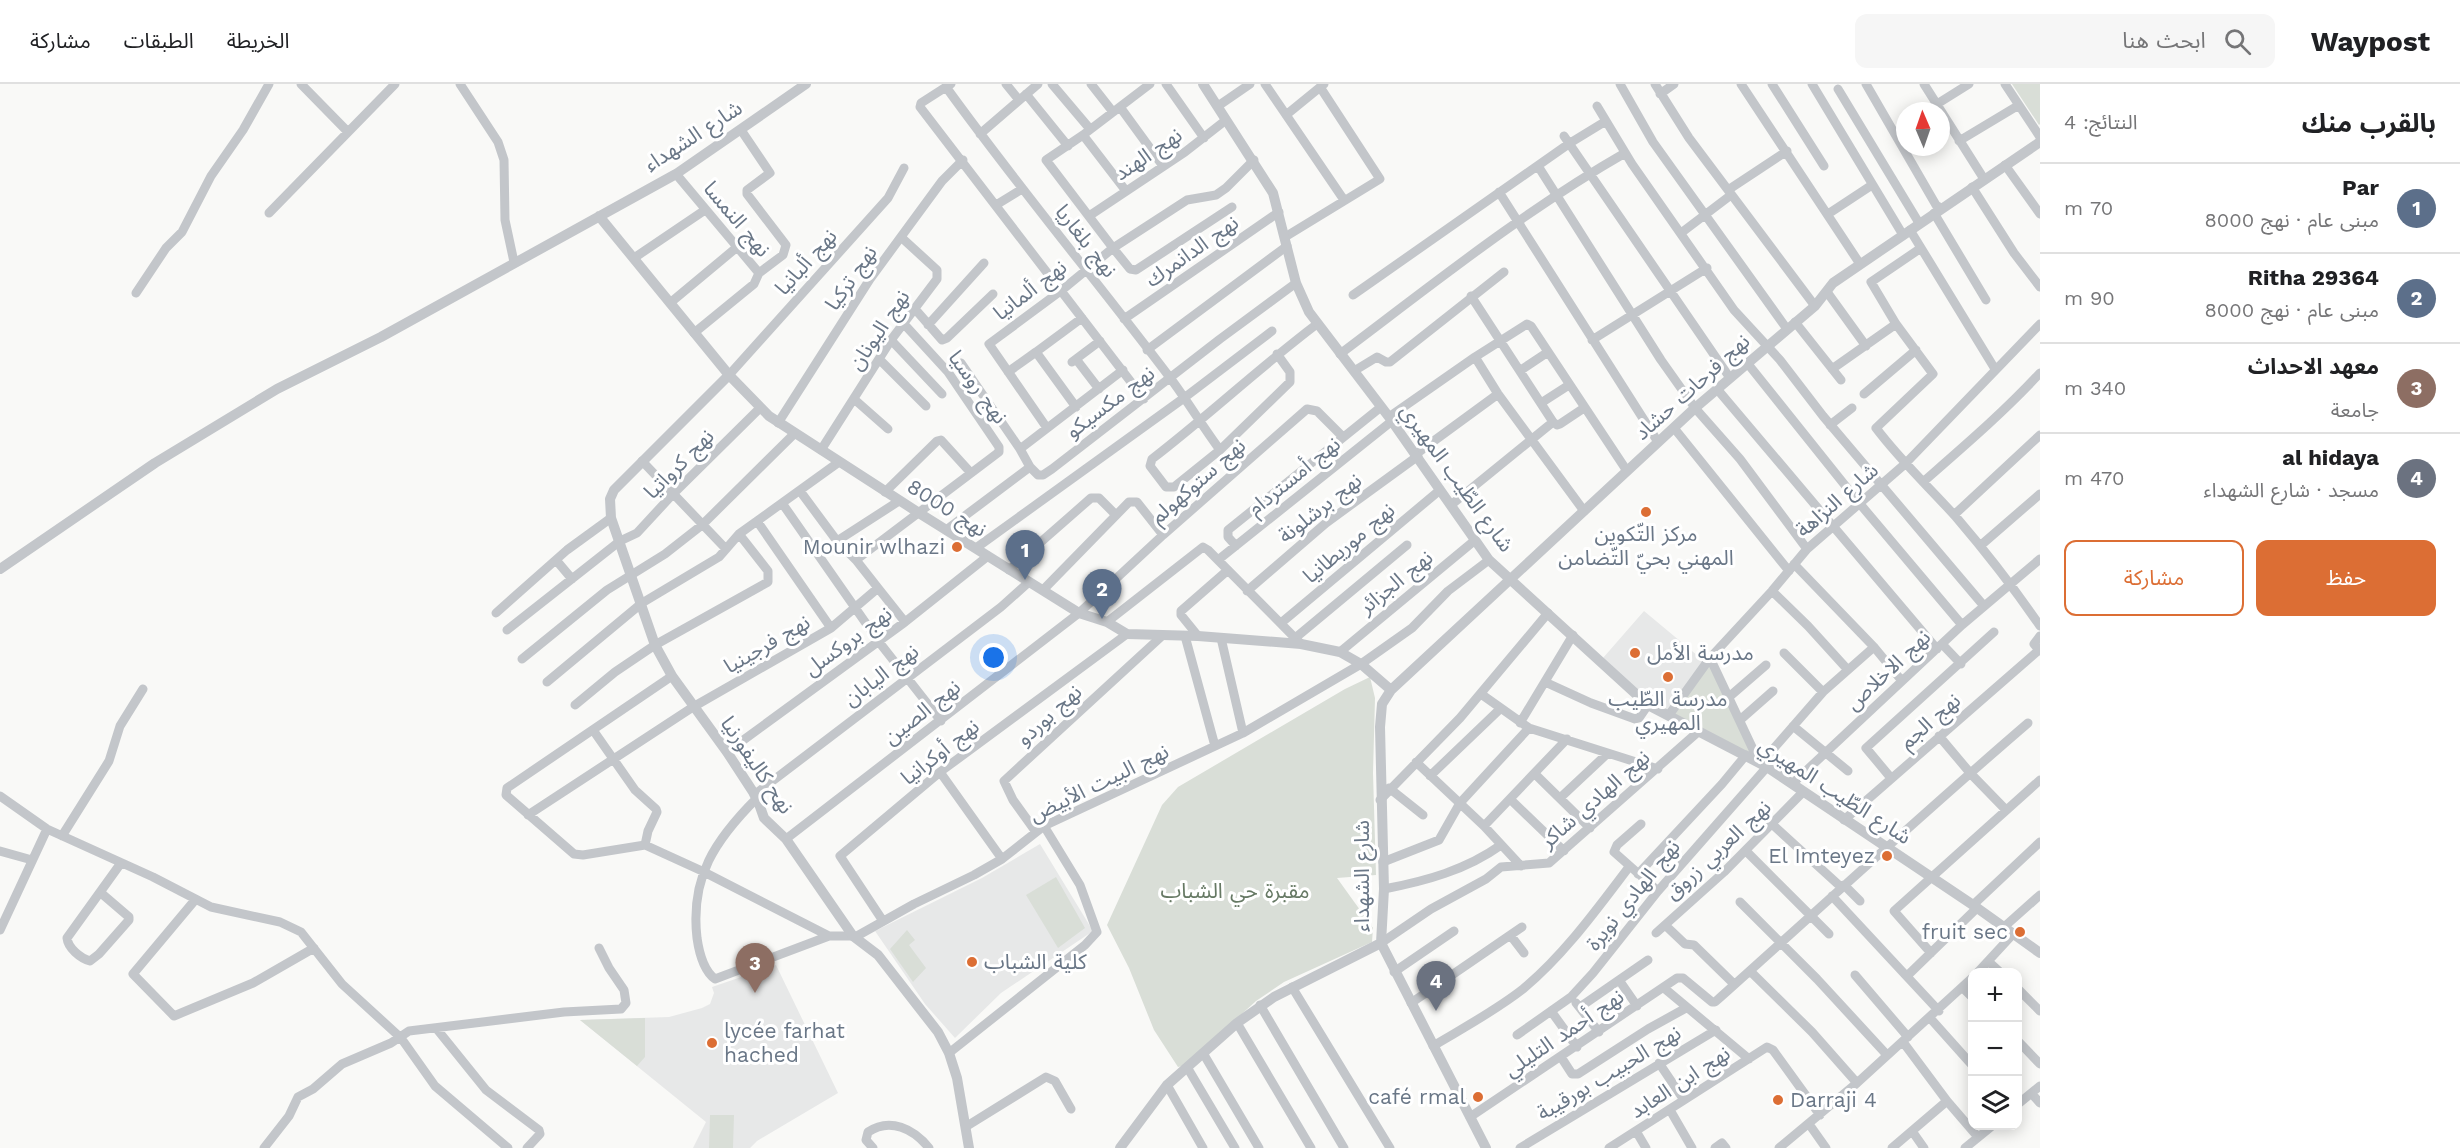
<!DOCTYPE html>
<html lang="ar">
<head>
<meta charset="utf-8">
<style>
	:root { --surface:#fff; --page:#f6f6f6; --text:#202124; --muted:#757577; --line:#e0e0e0; --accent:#dc6e34 }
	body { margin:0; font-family:"Work Sans","Noto Sans Arabic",sans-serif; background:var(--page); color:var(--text); direction:rtl }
	.controls { position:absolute; right:18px; bottom:18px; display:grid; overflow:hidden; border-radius:12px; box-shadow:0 3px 15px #0003 }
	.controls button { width:54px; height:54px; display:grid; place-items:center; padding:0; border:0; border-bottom:2px solid var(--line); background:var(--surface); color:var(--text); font:30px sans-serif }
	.compass { position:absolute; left:1896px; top:18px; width:54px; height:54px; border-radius:50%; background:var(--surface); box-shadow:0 3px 15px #0003; rotate:358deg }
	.you { position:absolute; left:994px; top:574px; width:21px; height:21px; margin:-15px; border:4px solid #fff; border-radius:50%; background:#1a73e8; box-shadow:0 0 0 9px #1a73e833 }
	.badge { display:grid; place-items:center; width:39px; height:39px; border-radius:50%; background:var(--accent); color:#fff; font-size:20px; font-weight:700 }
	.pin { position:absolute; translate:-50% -50px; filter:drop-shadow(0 2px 3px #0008) }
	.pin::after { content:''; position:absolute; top:32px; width:21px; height:18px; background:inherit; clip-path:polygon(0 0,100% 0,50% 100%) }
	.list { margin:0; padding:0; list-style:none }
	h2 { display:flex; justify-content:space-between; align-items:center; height:78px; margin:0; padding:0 24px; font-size:26px }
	h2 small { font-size:20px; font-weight:400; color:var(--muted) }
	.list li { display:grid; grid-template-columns:39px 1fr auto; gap:18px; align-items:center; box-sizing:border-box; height:90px; padding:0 24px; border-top:2px solid var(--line) }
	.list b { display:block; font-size:22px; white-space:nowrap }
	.list p { margin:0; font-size:20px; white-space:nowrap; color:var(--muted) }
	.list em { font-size:20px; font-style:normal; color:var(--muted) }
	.actions { display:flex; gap:12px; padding:18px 24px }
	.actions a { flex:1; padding:14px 0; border:2px solid var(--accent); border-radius:12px; text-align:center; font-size:21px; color:var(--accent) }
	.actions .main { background:var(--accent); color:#fff }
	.icon { flex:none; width:33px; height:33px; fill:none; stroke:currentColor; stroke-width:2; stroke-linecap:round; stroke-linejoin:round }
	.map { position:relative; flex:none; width:2040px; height:1064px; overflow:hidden; direction:ltr }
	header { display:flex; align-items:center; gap:36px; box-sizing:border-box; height:84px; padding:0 30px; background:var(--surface); border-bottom:2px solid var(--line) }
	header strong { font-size:28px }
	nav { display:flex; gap:33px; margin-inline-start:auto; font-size:21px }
	.search { width:420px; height:54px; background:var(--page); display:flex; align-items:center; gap:15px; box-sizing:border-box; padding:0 21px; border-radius:12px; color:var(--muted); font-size:22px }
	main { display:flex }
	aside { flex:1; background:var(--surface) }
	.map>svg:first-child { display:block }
</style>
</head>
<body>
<header>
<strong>Waypost</strong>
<div class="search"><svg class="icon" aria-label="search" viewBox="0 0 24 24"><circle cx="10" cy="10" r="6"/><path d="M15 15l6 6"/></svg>ابحث هنا</div>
<nav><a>الخريطة</a><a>الطبقات</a><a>مشاركة</a></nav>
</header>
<main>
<aside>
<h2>بالقرب منك<small>النتائج: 4</small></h2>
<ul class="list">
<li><span class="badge" style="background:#5c6f8a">1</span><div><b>Par</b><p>مبنى عام · نهج 8000</p></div><em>70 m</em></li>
<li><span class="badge" style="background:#5c6f8a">2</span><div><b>Ritha 29364</b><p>مبنى عام · نهج 8000</p></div><em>90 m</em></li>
<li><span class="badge" style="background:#8d6e63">3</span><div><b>معهد الاحداث</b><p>جامعة</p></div><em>340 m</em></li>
<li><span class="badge" style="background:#6b7280">4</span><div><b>al hidaya</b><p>مسجد · شارع الشهداء</p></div><em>470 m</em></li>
</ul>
<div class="actions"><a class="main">حفظ</a><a>مشاركة</a></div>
</aside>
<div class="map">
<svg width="2040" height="1064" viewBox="0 0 2040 1064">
	<rect width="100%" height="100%" fill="#f9f9f7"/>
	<path fill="#e7e8e8" d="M1644,527L1704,577L1668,627L1651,619L1603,574Z
		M1040,760L1093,847L1001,909L955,954L925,920L875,847L982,794Z
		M776,881L838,1009L757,1057L750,1064H693L706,1038L580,936L669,933L702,924L710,920L714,909L712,903Z"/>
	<path fill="#d9ded7" d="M2012,0H2040V40L2039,41Z
		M1710,580L1756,674L1674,630Z
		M1370,593L1375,614L1373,689L1376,791L1337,794L1373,844L1372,858L1284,898L1256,917L1186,981L1178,983L1154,946L1129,884L1107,841L1162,721L1178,703L1345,605Z
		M1056,793L1085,844L1058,864L1026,811Z
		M907,846L915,856L909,861L926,884L913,898L890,865Z
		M645,934V973L637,982L580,936Z
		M710,1031H734L733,1064H709Z"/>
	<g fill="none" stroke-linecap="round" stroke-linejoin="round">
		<path stroke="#c3c6ca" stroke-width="9" d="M301,0L348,48
			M460,0L498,58L504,76L505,136L514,178
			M951,0L946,3C1018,103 1097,197 1171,295C1188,318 1203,343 1220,366L1174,403H1166L1150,382L1152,375C1208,332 1260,283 1317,240
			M1006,0L1019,16
			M1052,0L1090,45
			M1091,0L1113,28
			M1166,0L1204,54
			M1265,0L1344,116
			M1620,0L1653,58L1787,245
			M1655,0L1689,54L1815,222
			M1741,0L1860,180
			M1772,0L1824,82
			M1812,0L1903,151
			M1866,0L1936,121L1941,124
			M1924,0L1984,95
			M2005,0L2040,53
			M946,3L921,19L920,23L1144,315
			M1838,5L1919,139
			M1026,10L1068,62
			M1660,10L1674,0
			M1937,20L1969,0
			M1218,22L1250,0
			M1597,22L1632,80L1734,226L1780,276L1823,332L1984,522
			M1120,23L1163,82
			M1286,31L1324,0
			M741,46L770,89L747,106V110L786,161L783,171L759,189
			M980,50L1038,0
			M1083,51L1126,107
			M1564,52L1730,294
			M1959,57L2019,21
			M2005,81L2040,130
			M1538,82L1661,276L1695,324L1740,375L1807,465
			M676,90L759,189L754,200L694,249
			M1972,103L2014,169L2040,203
			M1728,106L1787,67
			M1499,108L1658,358
			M996,121L1022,105
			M1232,123L1136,186L1130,185L1113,164L1187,116L1216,111L1226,104L1254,76
			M269,129L395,0
			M1934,129L1986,216
			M1828,130L1872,101
			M1089,132L1185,68L1226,36
			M1910,146L1995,285
			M1681,149L1731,111
			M1285,153L1380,95L1320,3
			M1921,164L1871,198L1896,240L1933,290L1876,344C1900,376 1929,403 1956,433C1986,468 2014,504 2040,542
			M634,174L705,126
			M1827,208L1866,262
			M136,209L166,164L182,148L211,92L243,46L269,0
			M1353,211L1570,59L1606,37
			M670,219L736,164
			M915,225L942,256L947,254L993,210
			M1124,235L1279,128
			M1795,238L1841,296
			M928,241L984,179
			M891,256L942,310
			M1592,256L1707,184
			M1147,266L1287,162
			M1340,270C1433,200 1524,127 1625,69
			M1475,273L1498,310L1584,427
			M1076,275L1099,305
			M880,276L926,322
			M1072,278L1100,257
			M961,279L1020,365
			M1748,280L1860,420L1962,541
			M1832,285L1896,240
			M1521,286L1548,268
			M1354,287L1377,273L1386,278H1390L1504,188
			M1008,288L1036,268
			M729,291L888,114L904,84
			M1717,305L1937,565
			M1864,310L1916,266
			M854,315L888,345
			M1541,319L1569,301
			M1076,323L1036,268L1082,234
			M1389,333L1475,273L1527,240L1531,242L1627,387
			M1553,338L1557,341L1560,340L1584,324
			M778,339L870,195L942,97L963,76
			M1830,341L1852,324
			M1047,344L989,260L1062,206L1113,164L1046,76L1083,51L1150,0
			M1674,344L1789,487
			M821,366L891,256L937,195V186L902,154
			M1220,366L1290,298V288L1277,270
			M1416,370L1498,310
			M642,377L726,465L739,450L839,378
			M1030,383L1020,365L1123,286
			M1923,398C1963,363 2004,328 2040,289
			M800,407L837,457L856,476L999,368V363L948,288L904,240
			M885,408L937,357L941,356L971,389
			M782,419L879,558L941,637
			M1451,421L1553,338L1471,212
			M1954,431L2040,351
			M757,437L831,544
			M946,446L1030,383L1038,391H1043L1052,385L1220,255L1296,199
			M837,457L899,417
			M1236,462L1228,453V446L1381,323
			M1980,462L2040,410
			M976,464L1184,314L1272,247
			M556,476L572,495
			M856,476L878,504
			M1218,476L1392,337
			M1794,480L1874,563L1902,597
			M1009,486L1091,414H1099L1115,430
			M1043,506L1129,418H1137L1163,451
			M1247,507L1326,439L1418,372
			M1772,507L1808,542L1848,586
			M496,529L567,466L611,434
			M1107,538L1203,463L1208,466L1301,560
			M1281,539L1440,406
			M507,546L620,457L637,449L673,410L760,324
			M1185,552L1215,662
			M1198,552L1181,531V527L1228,486
			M2040,552L2034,560L2040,567
			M1221,554L1243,649
			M1294,555L1407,461
			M1942,560L1961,580
			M1340,568L1474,457
			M1784,569L1823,608
			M1710,574L1759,678
			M522,575L607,506L665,470L702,441L794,350
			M672,592L507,704L506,711L574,770L583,771L645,761L702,787L829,852
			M547,598L642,519L719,473L726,465
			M1545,598L1591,619L1635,635L1639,634L1648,621
			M1481,610L1529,644L1658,685
			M1729,613L1766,581
			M575,621L615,588L655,561L768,498V487L739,450
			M1669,631L1710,574L1772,507L1807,465L1905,380L2040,240
			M1740,636L1773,607
			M1520,639L1573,551
			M1793,642L1848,687
			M593,646L635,706L656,725L657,728L648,747L645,761
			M1939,652L1971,690L2006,726
			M727,668L905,538L988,472
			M1416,678L1484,742L1521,782
			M1761,679L1823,608L1874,563
			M940,688L1002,775
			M1535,690L1590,744
			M1430,692L1500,625
			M1891,694L1866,664L1994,548
			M1792,700L1962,541L2040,475
			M1389,704L1423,731
			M754,711L1001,523L1029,498
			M0,712L47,745L153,793L211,823L280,838L301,848L342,900L401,954L435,1002L508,1064
			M757,714C715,756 690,793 697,854C699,868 703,886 715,895L829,852H857L914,820L974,791L1002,775L1044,742L1243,649L1361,580L1412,544L1448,507L1489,476
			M1560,714L1608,669
			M1510,715L1564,767
			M1380,716L1460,634L1548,529
			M528,731L693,623L831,544L878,504L905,538
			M1844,736L2039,566
			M1641,740L1617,761L1614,768L1658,807
			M1773,741L1841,803
			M1484,742L1567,655
			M1036,748L1013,716L1004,697L1163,551
			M62,752L109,677L120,642L143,605
			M786,755L1079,529L1163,451L1307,325L1317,327L1343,353
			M0,767L32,776
			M1746,767L1829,850
			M1383,778L1439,756L1460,719L1529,644
			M1638,790L1722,700L1746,671
			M1844,801L1860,817
			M1384,805C1426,797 1466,786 1501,761
			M101,809L129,833V836L99,870L90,877C80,874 68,864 67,854L121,779
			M1832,812L1939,927
			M195,816L133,890L174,932L253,899L314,864
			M1740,818L1817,895L1887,971
			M1973,821L2040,758
			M883,837L840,772L940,688L1127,550
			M1665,841L1685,860L1694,861L1734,900
			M2004,843L2040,811
			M0,846L47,745
			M1656,849L1724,788L1803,708
			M1511,852L1524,869
			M1381,859L1431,825L1486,795L1501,783L1549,779L1699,647
			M1931,869L1894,827L2040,696
			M1989,878L2000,888
			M1750,887L1812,948L1857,999
			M1394,888L1454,847
			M1978,888L2014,849
			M1855,891L1908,953
			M1907,892L1977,824
			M1619,896L1637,922
			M1292,903L1390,1064
			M1664,904L1749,975
			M1963,904L1972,913
			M2018,905L2040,927
			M1411,919L1522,843
			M1576,919L1599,948
			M1260,921L1344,1064
			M1580,923L1648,876
			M1551,927L1577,963
			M1930,934L1972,981
			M1237,939L1311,1064
			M436,944L486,1006L539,1046L540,1050L527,1064
			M1517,951L1571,913L1593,889L1658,807L1767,683
			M2018,957L2040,980
			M1903,958L1947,1017L1978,1053
			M1433,962C1463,944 1495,927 1523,905C1564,871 1597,825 1629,783
			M949,969L1085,861L1097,848L1080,801L1044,742
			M1203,969L1259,1064
			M1561,973L1572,990H1578L1648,945L1686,924
			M1659,979L1684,1016
			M1187,983L1235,1064
			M1167,1001L1203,1064
			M2032,1010L2040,1019
			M2018,1020L2040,1002
			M1670,1026L1692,1064
			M1470,1033L1677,894H1683L1712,918H1715C1819,825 1922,730 2028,639
			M1809,1040L1826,1064
			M967,1042L1046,993L1055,997L1071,1025
			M1636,1047L1646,1064
			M1912,1047L1924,1064
			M264,1064L289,1032L298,1013L313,1005L342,980L391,959L409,947L564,928L621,925L626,919L624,906L609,884L599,864
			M873,1064L866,1056L868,1048C890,1033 914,1045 929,1064
			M1520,1064L1716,946
			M1609,1064L1767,963L1773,966L1820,1031
			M1715,1064L1722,1059L1726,1064
			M1779,1064L1857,999L1972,894
			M1892,1064L1947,1017
			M1965,1064L1992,1042"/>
		<path stroke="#c3c6ca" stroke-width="10" d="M1203,0L1273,109L1296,199L1309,228L1389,333L1489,476L1648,621L1767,683L1973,821L2040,869
			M599,132L729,291L769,332L919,429L1079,529L1107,538L1127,550L1198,552L1301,560L1340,568L1361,580L1391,606
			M729,291L614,406L610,415L611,434L655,561L672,592L727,668L757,714L764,734L786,755L853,852L878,871L938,948L949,969L957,994L969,1064
			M0,485L155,379L277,305L381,253L676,90L806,0
			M1120,1064L1167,1001L1237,939L1274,913L1381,859
			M1486,1064L1381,859L1384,805L1380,643L1382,620L1391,606L1695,324L1815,222L1833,199L2040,58"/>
	</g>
	<g fill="#dc6e34" stroke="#fff" stroke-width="2">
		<circle cx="1646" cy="428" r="6"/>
		<circle cx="957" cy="463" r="6"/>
		<circle cx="1635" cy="569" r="6"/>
		<circle cx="1668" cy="593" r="6"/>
		<circle cx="1887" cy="772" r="6"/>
		<circle cx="2020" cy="848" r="6"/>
		<circle cx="972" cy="878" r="6"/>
		<circle cx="712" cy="959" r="6"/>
		<circle cx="1478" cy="1013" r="6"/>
		<circle cx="1778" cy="1016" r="6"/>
	</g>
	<g text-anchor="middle" stroke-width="6" stroke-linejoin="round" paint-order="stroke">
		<g font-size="21" fill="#6a7787" stroke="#fff">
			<text transform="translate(693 52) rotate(-33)" y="7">شارع الشهداء</text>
			<text transform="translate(1148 70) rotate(-34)" y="7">نهج الهند</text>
			<text transform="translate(737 135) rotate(50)" y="7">نهج النمسا</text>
			<text transform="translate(1086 157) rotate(52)" y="7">نهج بلغاريا</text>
			<text transform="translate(1192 167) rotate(-35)" y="7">نهج الدانمرك</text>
			<text transform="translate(806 178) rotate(-48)" y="7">نهج ألبانيا</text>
			<text transform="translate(851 194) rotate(-55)" y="7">نهج تركيا</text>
			<text transform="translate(1030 206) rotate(-37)" y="7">نهج ألمانيا</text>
			<text transform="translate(879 246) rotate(-56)" y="7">نهج اليونان</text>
			<text transform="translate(978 303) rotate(54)" y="7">نهج روسيا</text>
			<text transform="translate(1692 303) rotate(-42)" y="7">نهج فرحات حشاد</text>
			<text transform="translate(1110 318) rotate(-37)" y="7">نهج مكسيكو</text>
			<text transform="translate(679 380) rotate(-45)" y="7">نهج كرواتيا</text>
			<text transform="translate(1294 392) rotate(-39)" y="7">نهج أمستردام</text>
			<text transform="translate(1457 394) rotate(54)" y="7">شارع الطّيب المهيري</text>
			<text transform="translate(1198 397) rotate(-41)" y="7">نهج ستوكهولم</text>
			<text transform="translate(1837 416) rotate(-41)" y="7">شارع النزاهة</text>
			<text transform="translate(947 424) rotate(32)" y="7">نهج 8000</text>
			<text transform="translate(1320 424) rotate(-38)" y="7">نهج برشلونة</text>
			<text transform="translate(1349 459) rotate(-40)" y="7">نهج موريطانيا</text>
			<text transform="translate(1396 498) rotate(-39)" y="7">نهج الجزائر</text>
			<text transform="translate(848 557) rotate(-36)" y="7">نهج بروكسل</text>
			<text transform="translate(767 560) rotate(-30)" y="7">نهج فرجينيا</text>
			<text transform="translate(1888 586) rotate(-43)" y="7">نهج الاخلاص</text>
			<text transform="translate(881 591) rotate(-37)" y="7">نهج اليابان</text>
			<text transform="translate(922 628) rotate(-38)" y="7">نهج الصين</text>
			<text transform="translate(1049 631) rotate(-42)" y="7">نهج بوردو</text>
			<text transform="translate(1930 637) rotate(-41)" y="7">نهج الجم</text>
			<text transform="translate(940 668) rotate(-38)" y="7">نهج أوكرانيا</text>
			<text transform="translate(757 681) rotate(56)" y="7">نهح كاليفورنيا</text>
			<text transform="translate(1099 699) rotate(-26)" y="7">نهج البيت الأبيض</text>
			<text transform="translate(1835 707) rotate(33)" y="7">شارع الطّيب المهيري</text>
			<text transform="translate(1595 715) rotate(-41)" y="7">نهج الهادي شاكر</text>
			<text transform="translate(1718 766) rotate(-43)" y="7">نهج العربي زروق</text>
			<text transform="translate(1362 792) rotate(-90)" y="7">شارع الشهداء</text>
			<text transform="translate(1633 811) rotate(-51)" y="7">نهج الهادي نويرة</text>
			<text transform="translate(1564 949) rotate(-34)" y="7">نهج أحمد التليلي</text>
			<text transform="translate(1609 989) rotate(-31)" y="7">نهج الحبيب بورقيبة</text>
			<text transform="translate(1680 998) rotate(-33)" y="7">نهج ابن العابد</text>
		</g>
		<g font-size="21" fill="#6a7787" stroke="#fff" text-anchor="end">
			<text x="1646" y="457" text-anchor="middle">مركز التّكوين<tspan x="1646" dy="24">المهني بحيّ التّضامن</tspan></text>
			<text x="945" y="470">Mounir wlhazi</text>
			<text x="1647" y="576" text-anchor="start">مدرسة الأمل</text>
			<text x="1668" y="622" text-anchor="middle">مدرسة الطّيب<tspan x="1668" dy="24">المهيري</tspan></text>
			<text x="1875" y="779">El Imteyez</text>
			<text x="2008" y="855">fruit sec</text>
			<text x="984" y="885" text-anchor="start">كلية الشباب</text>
			<text x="724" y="954" text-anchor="start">lycée farhat<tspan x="724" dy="24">hached</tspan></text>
			<text x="1466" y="1020">café rmal</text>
			<text x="1790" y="1023" text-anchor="start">Darraji 4</text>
		</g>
		<g font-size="21" fill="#667964" stroke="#fff">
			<text x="1235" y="814">مقبرة حي الشباب</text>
		</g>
	</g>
</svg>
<div class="controls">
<button>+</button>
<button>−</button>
<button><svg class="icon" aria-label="layers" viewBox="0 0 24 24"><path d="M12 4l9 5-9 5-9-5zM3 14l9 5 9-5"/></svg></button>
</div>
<svg class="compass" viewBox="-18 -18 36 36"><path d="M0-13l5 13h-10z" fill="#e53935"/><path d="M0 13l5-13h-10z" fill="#757577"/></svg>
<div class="you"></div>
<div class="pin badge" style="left:1025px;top:496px;background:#5c6f8a">1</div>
<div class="pin badge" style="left:1102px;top:535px;background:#5c6f8a">2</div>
<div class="pin badge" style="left:755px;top:909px;background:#8d6e63">3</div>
<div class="pin badge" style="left:1436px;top:927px;background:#6b7280">4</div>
</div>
</main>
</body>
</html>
